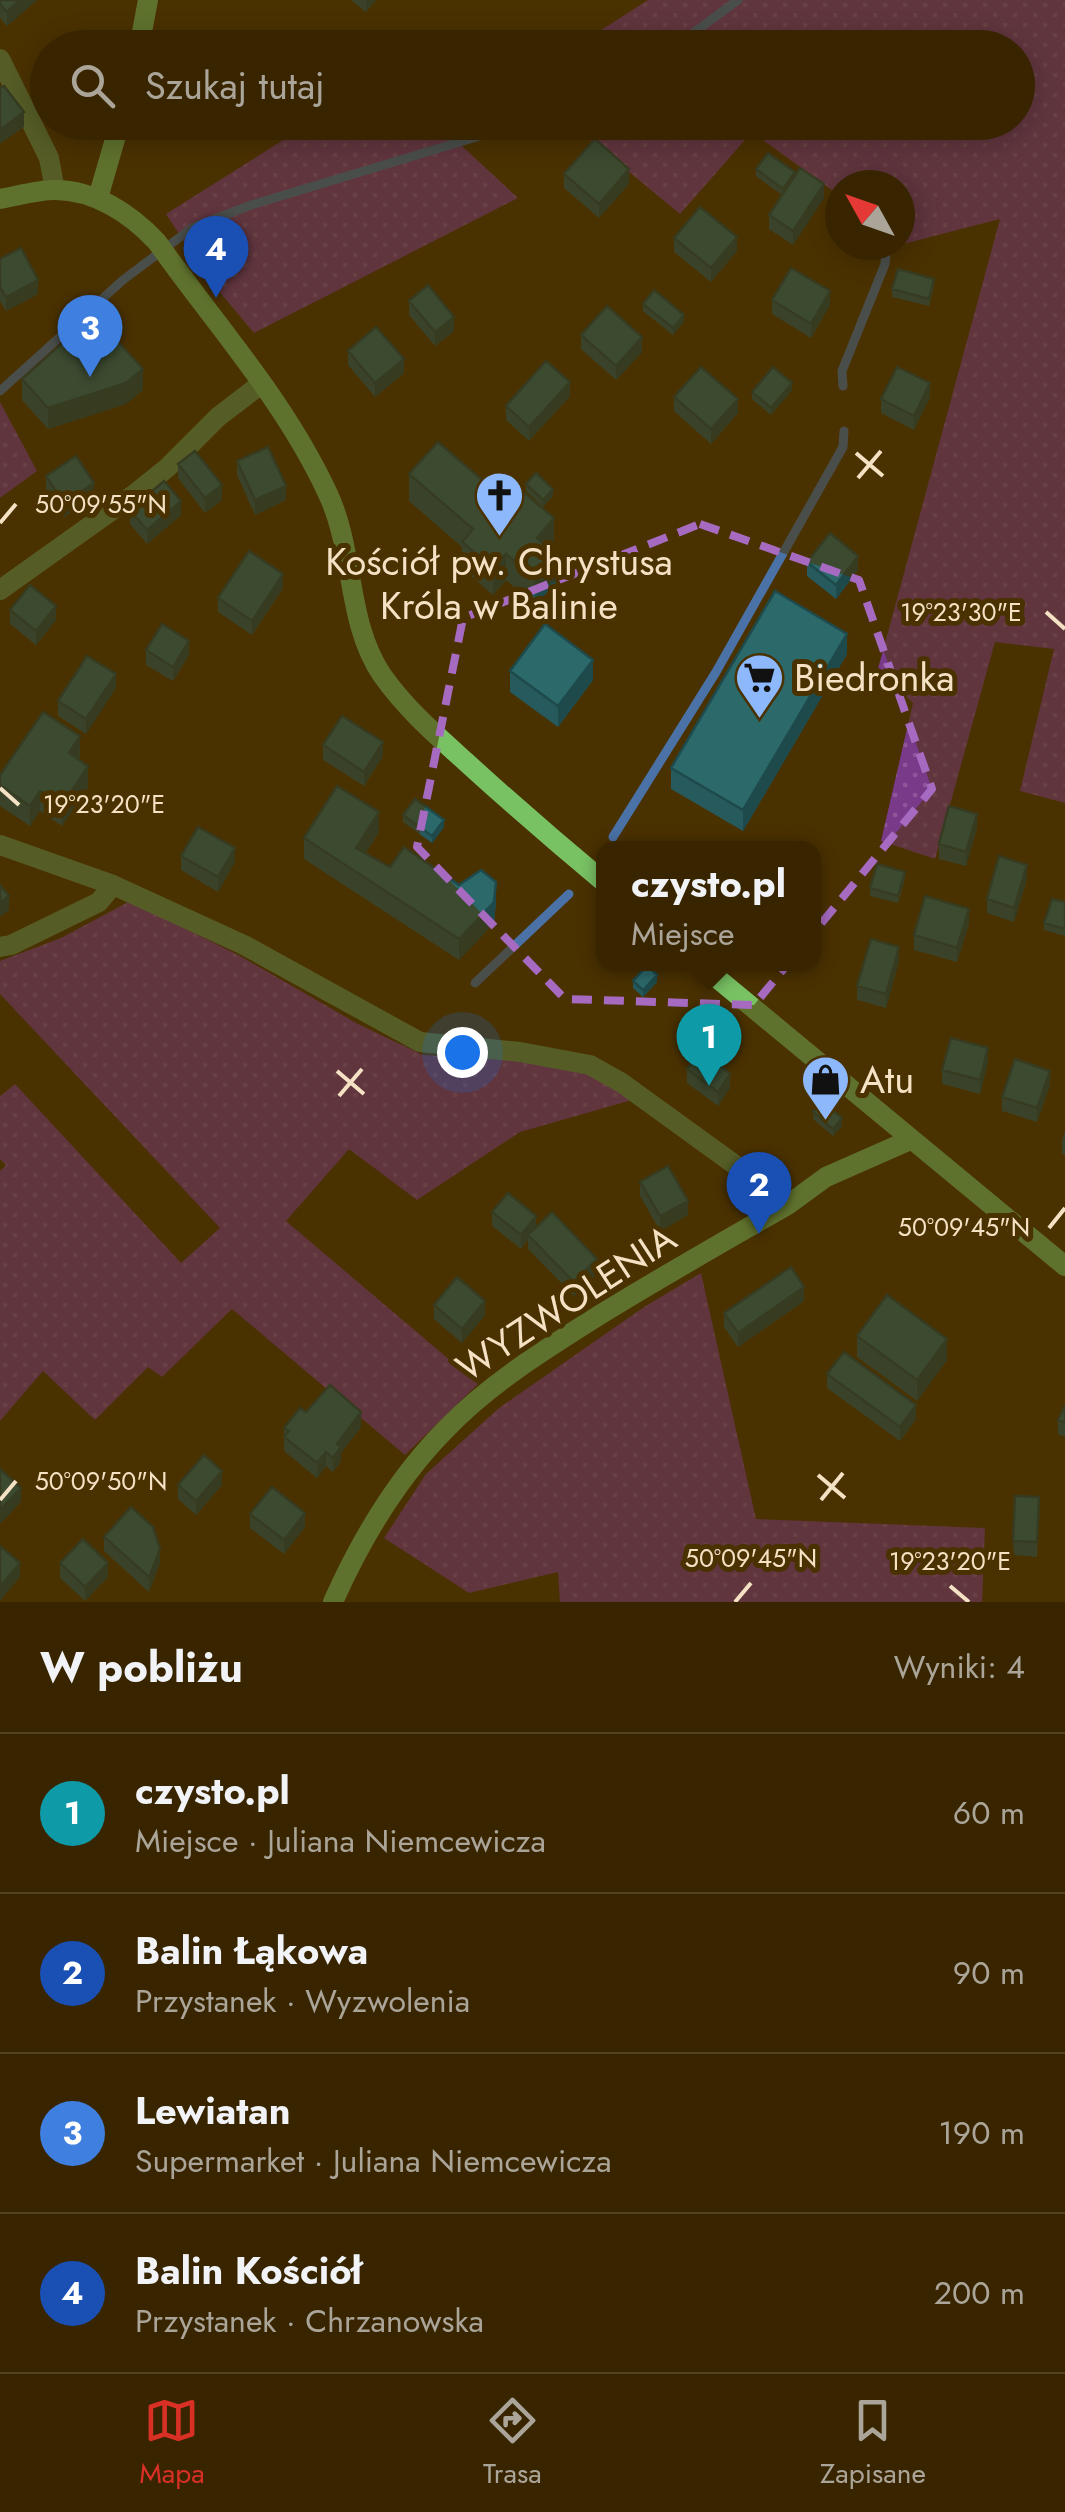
<!DOCTYPE html>
<html lang="pl">
<head>
<meta charset="utf-8">
<style>
	:root { --surface:#382500; --page:#43310f; --text:#f1f3f6; --muted:#aba599; --line:#524222; --accent:#d93025 }
	body { margin:0; font-family:Jost,sans-serif; background:var(--page); color:var(--text) }
	.compass { position:absolute; left:825px; top:170px; width:90px; height:90px; border-radius:50%; background:var(--surface); box-shadow:0 5px 25px #0003; rotate:310deg }
	.you { position:absolute; left:462px; top:1052px; width:35px; height:35px; margin:-25px; border:8px solid #fff; border-radius:50%; background:#1a73e8; box-shadow:0 0 0 15px #1a73e833 }
	.badge { display:grid; place-items:center; width:65px; height:65px; border-radius:50%; background:var(--accent); color:#fff; font-size:32px; font-weight:700 }
	.pin { position:absolute; translate:-50% -82px; filter:drop-shadow(0 2px 5px #0008) }
	.pin::after { content:''; position:absolute; top:52px; width:35px; height:30px; background:inherit; clip-path:polygon(0 0,100% 0,50% 100%) }
	.popup { position:absolute; left:596px; top:841px; width:225px; height:130px; box-sizing:border-box; display:grid; place-content:center; border-radius:20px; background:var(--surface); filter:drop-shadow(0 2px 8px #0005); font-size:32px; white-space:nowrap; color:var(--muted) }
	.popup b { font-size:38px; color:var(--text) }
	.popup::after { content:''; position:absolute; left:50%; top:100%; margin-left:-20px; border:20px solid transparent; border-top-color:var(--surface) }
	.list { margin:0; padding:0; list-style:none }
	h2 { display:flex; justify-content:space-between; align-items:center; height:130px; margin:0; padding:0 40px; font-size:42px }
	h2 small { font-size:32px; font-weight:400; color:var(--muted) }
	.list li { display:grid; grid-template-columns:65px 1fr auto; gap:30px; align-items:center; box-sizing:border-box; height:160px; padding:0 40px; border-top:2px solid var(--line) }
	.list b { display:block; font-size:38px; white-space:nowrap }
	.list p { margin:0; font-size:32px; white-space:nowrap; color:var(--muted) }
	.list em { font-size:32px; font-style:normal; color:var(--muted) }
	.icon { flex:none; width:55px; height:55px; fill:none; stroke:currentColor; stroke-width:2; stroke-linecap:round; stroke-linejoin:round }
	.map { position:relative; flex:none; width:1065px; height:1602px; overflow:hidden }
	.search { position:absolute; background:var(--surface); box-shadow:0 5px 25px #0003; left:30px; right:30px; top:30px; height:110px; display:flex; align-items:center; gap:25px; box-sizing:border-box; padding:0 35px; border-radius:55px; color:var(--muted); font-size:38px }
	.sheet { height:770px; background:var(--surface) }
	nav { display:flex; justify-content:space-around; align-items:center; box-sizing:border-box; height:140px; border-top:2px solid var(--line); background:var(--surface); font-size:28px; color:var(--muted) }
	nav a { display:grid; justify-items:center; gap:5px }
	nav .on { color:var(--accent) }
	.map>svg:first-child { display:block }
</style>
</head>
<body>
<div class="map">
<svg width="1065" height="1602" viewBox="0 0 1065 1602">
	<defs>
		<pattern id="grass-dots" width="8" height="8" patternUnits="userSpaceOnUse" patternTransform="scale(2.5)"><rect width="8" height="8" fill="#7a3a8a"/><path d="M2 2h.1M6 6h.1" fill="none" stroke="#8e5699" stroke-width="1.8" stroke-linecap="round"/></pattern>
	</defs>
	<rect width="100%" height="100%" fill="#4a3100"/>
	<path fill="url(#grass-dots)" d="M648,0H1065V803L1020,791L1054,649L995,642L935,859L881,841L913,703L878,669L1000,219L903,244L900,241V185H840V196L752,132L680,214L570,123L1018,122V48L575,47Z
		M310,123H437L518,198L254,333L207,277L166,214Z
		M0,402L37,471L0,498Z
		M130,901L240,956L358,1024L423,1055L523,1061L591,1072L632,1100L520,1132L417,1200L349,1149L286,1221L478,1384L405,1455L232,1309L162,1377L148,1367L95,1420L43,1371L0,1421V1171L6,1165L0,1159V1096L15,1084L181,1263L220,1228L0,994V961L61,938Z
		M701,1273L756,1519L985,1528L982,1602H560L558,1572L469,1593L384,1538L426,1474L499,1408L644,1307Z"/>
	<g fill="none" stroke-linecap="round" stroke-linejoin="round">
		<path stroke="#4a72a7" stroke-width="9" d="M673,48L738,0
			M843,386L842,371L885,264L887,245
			M0,391L123,280L192,228L251,205L526,122
			M613,837L716,672L843,447L844,431
			M475,983L569,894"/>
		<path stroke="#639056" stroke-width="20" d="M0,59L49,158L55,190
			M0,590L132,496L167,468L218,417L261,384
			M0,845L113,885L244,945L420,1042L520,1052L590,1065L622,1083L789,1204
			M0,947L11,945L99,902L113,885"/>
		<path stroke="#79c264" stroke-width="20" d="M139,48L148,0
			M98,198L120,122
			M0,199C17,196 37,190 55,190C95,190 131,214 157,242C215,324 286,402 328,494C355,551 346,622 382,675C406,709 436,735 466,762C511,803 557,843 604,882
			M700,964L1065,1266
			M333,1602C361,1539 396,1480 445,1430C489,1384 544,1350 598,1316C661,1277 725,1241 789,1204L826,1177L910,1140"/>
	</g>
	<path fill="#265a5c" d="M0,0H37L7,26L0,18Z
		M351,0H376L366,12Z
		M48,65V84L45,81V67Z
		M756,169L795,176L824,198L793,245L769,229V215L782,195L756,176Z
		M564,174L629,184L599,218L564,188Z
		M674,238L737,251L711,282L674,252Z
		M0,259L38,294L6,311L0,301Z
		M934,286L929,306L892,297V289Z
		M772,300L830,305L811,338L772,314Z
		M409,301L454,331L435,346L409,315Z
		M643,304L684,322L673,335L643,311Z
		M581,335L642,352L616,380L581,349Z
		M348,351L404,373L375,397L348,365Z
		M22,379L143,390L126,404L48,429L22,400Z
		M792,390L771,415L752,399V392Z
		M570,396L529,441L506,420V406Z
		M674,397L738,413L711,444L674,411Z
		M930,397L914,430L881,413V399Z
		M237,461L286,500L255,515L237,475Z
		M178,464L222,500L205,513L178,478Z
		M409,474L554,545L550,550L556,582L535,606L506,580L493,595L462,568V547L409,501Z
		M46,476L94,497L64,517L46,491Z
		M526,484L553,496L543,507L526,491Z
		M130,510L181,515L147,544L130,524Z
		M807,562L858,570L836,599L807,576Z
		M283,588L252,635L218,612V598Z
		M10,610L56,620L36,645L10,624Z
		M146,650L189,655L173,681L146,665Z
		M847,654L743,831L671,789V768Z
		M510,671L593,680L558,727L510,692Z
		M116,688L86,734L58,716V701Z
		M323,745L383,756L364,786L323,760Z
		M80,757L78,760L88,787L62,826L40,811L30,826L0,806V775Z
		M403,815L444,827L432,843L403,822Z
		M977,828L966,866L939,859V844Z
		M379,832L365,853L390,867L459,885L496,902L494,923L459,960L304,859V838Z
		M181,856L235,862L218,892L181,870Z
		M905,879L898,903L870,896V888Z
		M1027,879L1014,922L987,913V899Z
		M1065,902V936L1044,930V923Z
		M969,924L957,962L914,950V935Z
		M899,961L886,1008L857,1000V986Z
		M633,981L657,982L643,997L633,988Z
		M988,1062L980,1094L942,1084V1070Z
		M687,1069L730,1088L718,1106L687,1083Z
		M1050,1085L1037,1122L1002,1111V1097Z
		M813,1112L842,1126L833,1136L813,1119Z
		M1065,1131V1155L1062,1154V1140Z
		M640,1182L688,1215L660,1231L640,1196Z
		M492,1212L536,1227L597,1273L574,1296L528,1249V1240L521,1249L492,1226Z
		M804,1301L738,1347L724,1327V1313Z
		M434,1305L485,1315L462,1343L434,1319Z
		M857,1336L947,1360L917,1401L857,1357Z
		M827,1374L916,1419L900,1441L827,1388Z
		M1065,1406V1437L1058,1434V1420Z
		M306,1412L361,1427L341,1453V1461L333,1472L326,1466L317,1478L284,1451V1428Z
		M178,1485H222L196,1515L178,1499Z
		M1015,1496L1039,1497L1037,1557L1013,1555Z
		M250,1514L305,1527L284,1554L250,1528Z
		M104,1537L160,1563L149,1592L104,1551Z
		M60,1563L108,1577L85,1601L60,1578Z"/>
	<path fill="#1f4a4b" d="M20,0H37L7,26V12Z
		M366,0H376L366,12Z
		M24,112V127L0,144V130Z
		M629,169V184L599,218V204Z
		M824,184V198L793,245V231Z
		M737,237V251L711,282V268Z
		M38,280V294L6,311V297Z
		M830,291V305L811,338V324Z
		M684,315V322L673,335V328Z
		M454,317V331L435,346V332Z
		M642,337V352L616,380V366Z
		M404,359V373L375,397V383Z
		M143,369V390L126,404L48,429V408Z
		M570,382V396L529,441V427Z
		M792,383V390L771,415V408Z
		M930,383V397L914,430V416Z
		M738,399V413L711,444V429Z
		M94,483V497L64,517V503Z
		M222,485V500L205,513V498Z
		M286,486V500L255,515V500Z
		M553,489V496L543,507V500Z
		M181,501V515L147,544V530Z
		M554,518V545L537,565V538Z
		M506,554V580L493,595V568Z
		M556,555V582L535,606V579Z
		M858,556V570L836,599V585Z
		M283,574V588L252,635V621Z
		M56,606V620L36,645V631Z
		M847,634V654L743,831V810Z
		M189,641V655L173,681V667Z
		M593,660V680L558,727V706Z
		M116,674V688L86,734V719Z
		M80,736V757L69,774V753Z
		M383,742V756L364,786V772Z
		M88,766V787L62,826V806Z
		M40,791V811L30,826V806Z
		M379,812V832L356,869V848Z
		M977,814V828L966,866V852Z
		M444,820V827L432,843V836Z
		M235,848V862L218,892V877Z
		M1027,865V879L1014,922V908Z
		M496,882V902L494,923L459,960V939Z
		M9,896V910L0,917V903Z
		M969,909V924L957,962V948Z
		M899,947V961L886,1008V994Z
		M657,975V982L643,997V990Z
		M988,1048V1062L980,1094V1080Z
		M1050,1071V1085L1037,1122V1108Z
		M730,1074V1088L718,1106V1092Z
		M842,1118V1126L833,1136V1129Z
		M688,1201V1215L660,1231V1216Z
		M536,1216V1230L528,1235V1240L521,1249V1235Z
		M597,1259V1273L574,1296V1282Z
		M804,1287V1301L738,1347V1333Z
		M485,1301V1315L462,1343V1329Z
		M947,1339V1360L917,1401V1380Z
		M916,1405V1419L900,1441V1427Z
		M361,1412V1427L341,1453V1461L333,1472V1458L337,1444Z
		M326,1452V1466L317,1478V1463Z
		M222,1471V1485L196,1515V1501Z
		M21,1488V1502L0,1524V1510Z
		M305,1513V1527L284,1554V1540Z
		M160,1549V1563L149,1592V1577Z
		M20,1563V1577L0,1601V1587Z
		M108,1563V1577L85,1601V1587Z"/>
	<path fill="#2c696b" stroke="#1f4a4b" stroke-width="2.5" d="M0,0H20L7,12L0,4Z
		M207,40L214,48H199Z
		M4,86L24,112L0,130V88Z
		M595,139L629,169L599,204L564,174Z
		M768,153L795,172L783,189L756,169Z
		M800,168L824,184L793,231L769,215Z
		M700,207L737,237L711,268L674,238Z
		M21,248L38,280L6,297L0,287V259Z
		M791,268L830,291L811,324L772,300Z
		M898,269L934,279L929,299L892,289Z
		M428,285L454,317L435,332L409,301Z
		M654,290L684,315L673,328L643,304Z
		M607,306L642,337L616,366L581,335Z
		M94,315L143,369L126,383L48,408L22,379Z
		M376,327L404,359L375,383L348,351Z
		M546,361L570,382L529,427L506,406Z
		M701,367L738,399L711,429L674,397Z
		M773,367L792,383L771,408L752,392Z
		M897,367L930,383L914,416L881,399Z
		M438,442L510,504L522,491L554,518L537,538L556,555L535,579L506,554L493,568L462,542L473,529L409,474Z
		M268,447L286,486L255,500L237,461Z
		M195,451L222,485L205,498L178,464Z
		M76,456L94,483L64,503L46,476Z
		M536,473L553,489L543,500L526,484Z
		M164,481L181,501L147,530L130,510Z
		M830,533L858,556L836,585L807,562Z
		M249,551L283,574L252,621L218,598Z
		M30,585L56,606L36,631L10,610Z
		M775,591L847,634L743,810L671,768Z
		M162,624L189,641L173,667L146,650Z
		M545,624L593,660L558,706L510,671Z
		M87,656L116,674L86,719L58,701Z
		M43,712L80,736L69,753L88,766L62,806L40,791L30,806L0,785V775Z
		M342,716L383,742L364,772L323,745Z
		M337,786L379,812L356,848L390,867L404,847L459,885L481,870L496,882L494,902L459,939L304,838Z
		M415,799L444,820L432,836L403,815Z
		M949,806L977,814L966,852L939,844Z
		M198,827L235,848L218,877L181,856Z
		M999,856L1027,865L1014,908L987,899Z
		M877,864L905,872L898,896L870,888Z
		M0,885L9,896L0,903Z
		M925,896L969,909L957,948L914,935Z
		M1052,899L1065,902V929L1044,923Z
		M871,939L899,947L886,994L857,986Z
		M647,966L657,975L643,990L633,981Z
		M951,1038L988,1048L980,1080L942,1070Z
		M702,1050L730,1074L718,1092L687,1069Z
		M1015,1059L1050,1071L1037,1108L1002,1097Z
		M822,1102L842,1118L833,1129L813,1112Z
		M668,1166L688,1201L660,1216L640,1182Z
		M508,1193L536,1216L521,1235L492,1212Z
		M552,1212L597,1259L574,1282L528,1235Z
		M791,1267L804,1287L738,1333L724,1313Z
		M457,1277L485,1301L462,1329L434,1305Z
		M887,1295L947,1339L917,1380L857,1336Z
		M844,1352L916,1405L900,1427L827,1374Z
		M330,1385L361,1412L337,1444L341,1447L333,1458L326,1452L317,1463L284,1437L289,1431L284,1428L300,1408L306,1412Z
		M1065,1406V1423L1058,1420Z
		M204,1455L222,1471L196,1501L178,1485Z
		M0,1469L21,1488L0,1510Z
		M272,1487L305,1513L284,1540L250,1514Z
		M1015,1496L1039,1497L1037,1542L1013,1541Z
		M131,1507L153,1527L160,1549L149,1577L104,1537Z
		M83,1539L108,1563L85,1587L60,1563Z
		M0,1546L20,1563L0,1587Z"/>
	<path d="M0 0H1065V1602H0ZM700,524L859,580L932,789L754,1005L565,999L417,847L463,618Z" fill="#4a3100" fill-opacity=".55" fill-rule="evenodd"/>
	<path fill="none" stroke="#a66bc1" stroke-width="8" stroke-dasharray="20 12" stroke-linejoin="round" d="M700,524L859,580L932,789L754,1005L565,999L417,847L463,618Z"/>
	<path fill="none" stroke="#f5e1c4" stroke-width="4" d="M856,453L883,476M858,478L881,451M0,523L16,504M1046,612L1065,629M0,788L19,805M337,1071L364,1094M339,1096L362,1069M1049,1228L1065,1208M818,1475L845,1498M0,1500L16,1481M821,1500L843,1473M950,1586L969,1602M735,1602L751,1583"/>
	<defs>
		<symbol id="church-pin" viewBox="-11 -11 22 30"><path d="M0 17L-7.5 6A9.5 9.5 0 1 1 7.5 6Z" fill="#8db9fc" stroke="#4a3100"/><path d="M-1.2-6h2.4v3.5h3.3v2.4h-3.3V6h-2.4V-.1h-3.3v-2.4h3.3Z" fill="#111"/></symbol>
		<symbol id="supermarket-pin" viewBox="-11 -11 22 30"><path d="M0 17L-7.5 6A9.5 9.5 0 1 1 7.5 6Z" fill="#8db9fc" stroke="#4a3100"/><path d="M-6-5.5h2.5l.6 2H6L4.5 2H-2.5L-4.4-4H-6ZM-1.5 3.2a1.3 1.3 0 1 0 .1 0ZM3 3.2a1.3 1.3 0 1 0 .1 0Z" fill="#111"/></symbol>
		<symbol id="shop-pin" viewBox="-11 -11 22 30"><path d="M0 17L-7.5 6A9.5 9.5 0 1 1 7.5 6Z" fill="#8db9fc" stroke="#4a3100"/><path d="M-5-2.5h2.3a2.7 3.5 0 0 1 5.4 0H5L5.5 6h-11ZM-1.5-2.5h3a1.5 2.3 0 0 0-3 0Z" fill="#111"/></symbol>
	</defs>
	<g fill-rule="evenodd">
		<use href="#church-pin" x="472" y="468" width="55" height="75"/>
		<use href="#supermarket-pin" x="732" y="650" width="55" height="75"/>
		<use href="#shop-pin" x="798" y="1052" width="55" height="75"/>
	</g>
	<g text-anchor="middle" stroke-width="10" stroke-linejoin="round" paint-order="stroke">
		<g font-size="38" fill="#f5e1c4" stroke="#4a3100" text-anchor="start">
			<text x="499" y="575" text-anchor="middle">Kościół pw. Chrystusa<tspan x="499" dy="44">Króla w Balinie</tspan></text>
			<text x="794" y="691">Biedronka</text>
			<text x="860" y="1093">Atu</text>
		</g>
		<g font-size="38" fill="#f5e1c4" stroke="#4a3100">
			<text transform="translate(566 1303) rotate(-33)" y="13">WYZWOLENIA</text>
		</g>
	</g>
	<g font-size="25" text-anchor="middle" fill="#f5e1c4" stroke="#4a3100" stroke-width="10" stroke-linejoin="round" paint-order="stroke">
		<text x="101" y="513">50°09'55"N</text>
		<text x="961" y="621">19°23'30"E</text>
		<text x="104" y="813">19°23'20"E</text>
		<text x="964" y="1236">50°09'45"N</text>
		<text x="101" y="1490">50°09'50"N</text>
		<text x="751" y="1567">50°09'45"N</text>
		<text x="950" y="1570">19°23'20"E</text>
	</g>
</svg>
<svg class="compass" viewBox="-18 -18 36 36"><path d="M0-13l5 13h-10z" fill="#e53935"/><path d="M0 13l5-13h-10z" fill="#aba599"/></svg>
<div class="you"></div>
<div class="pin badge" style="left:709px;top:1086px;background:#0f9aa8">1</div>
<div class="popup"><b>czysto.pl</b>Miejsce</div>
<div class="pin badge" style="left:759px;top:1234px;background:#1a4fb4">2</div>
<div class="pin badge" style="left:90px;top:377px;background:#3f7fe0">3</div>
<div class="pin badge" style="left:216px;top:298px;background:#1a4fb4">4</div>
<div class="search"><svg class="icon" aria-label="search" viewBox="0 0 24 24"><circle cx="10" cy="10" r="6"/><path d="M15 15l6 6"/></svg>Szukaj tutaj</div>
</div>
<section class="sheet">
<h2>W pobliżu<small>Wyniki: 4</small></h2>
<ul class="list">
<li><span class="badge" style="background:#0f9aa8">1</span><div><b>czysto.pl</b><p>Miejsce · Juliana Niemcewicza</p></div><em>60 m</em></li>
<li><span class="badge" style="background:#1a4fb4">2</span><div><b>Balin Łąkowa</b><p>Przystanek · Wyzwolenia</p></div><em>90 m</em></li>
<li><span class="badge" style="background:#3f7fe0">3</span><div><b>Lewiatan</b><p>Supermarket · Juliana Niemcewicza</p></div><em>190 m</em></li>
<li><span class="badge" style="background:#1a4fb4">4</span><div><b>Balin Kościół</b><p>Przystanek · Chrzanowska</p></div><em>200 m</em></li>
</ul>
</section>
<nav>
<a class="on"><svg class="icon" aria-label="map" viewBox="0 0 24 24"><path d="M3 6l6-2 6 2 6-2v14l-6 2-6-2-6 2zM9 4v14M15 6v14"/></svg>Mapa</a>
<a><svg class="icon" aria-label="directions" viewBox="0 0 24 24"><path d="M12 3l9 9-9 9-9-9zM9 14v-3h6M13 9l2 2-2 2"/></svg>Trasa</a>
<a><svg class="icon" aria-label="saved" viewBox="0 0 24 24"><path d="M7 4h10v16l-5-4-5 4z"/></svg>Zapisane</a>
</nav>
</body>
</html>
